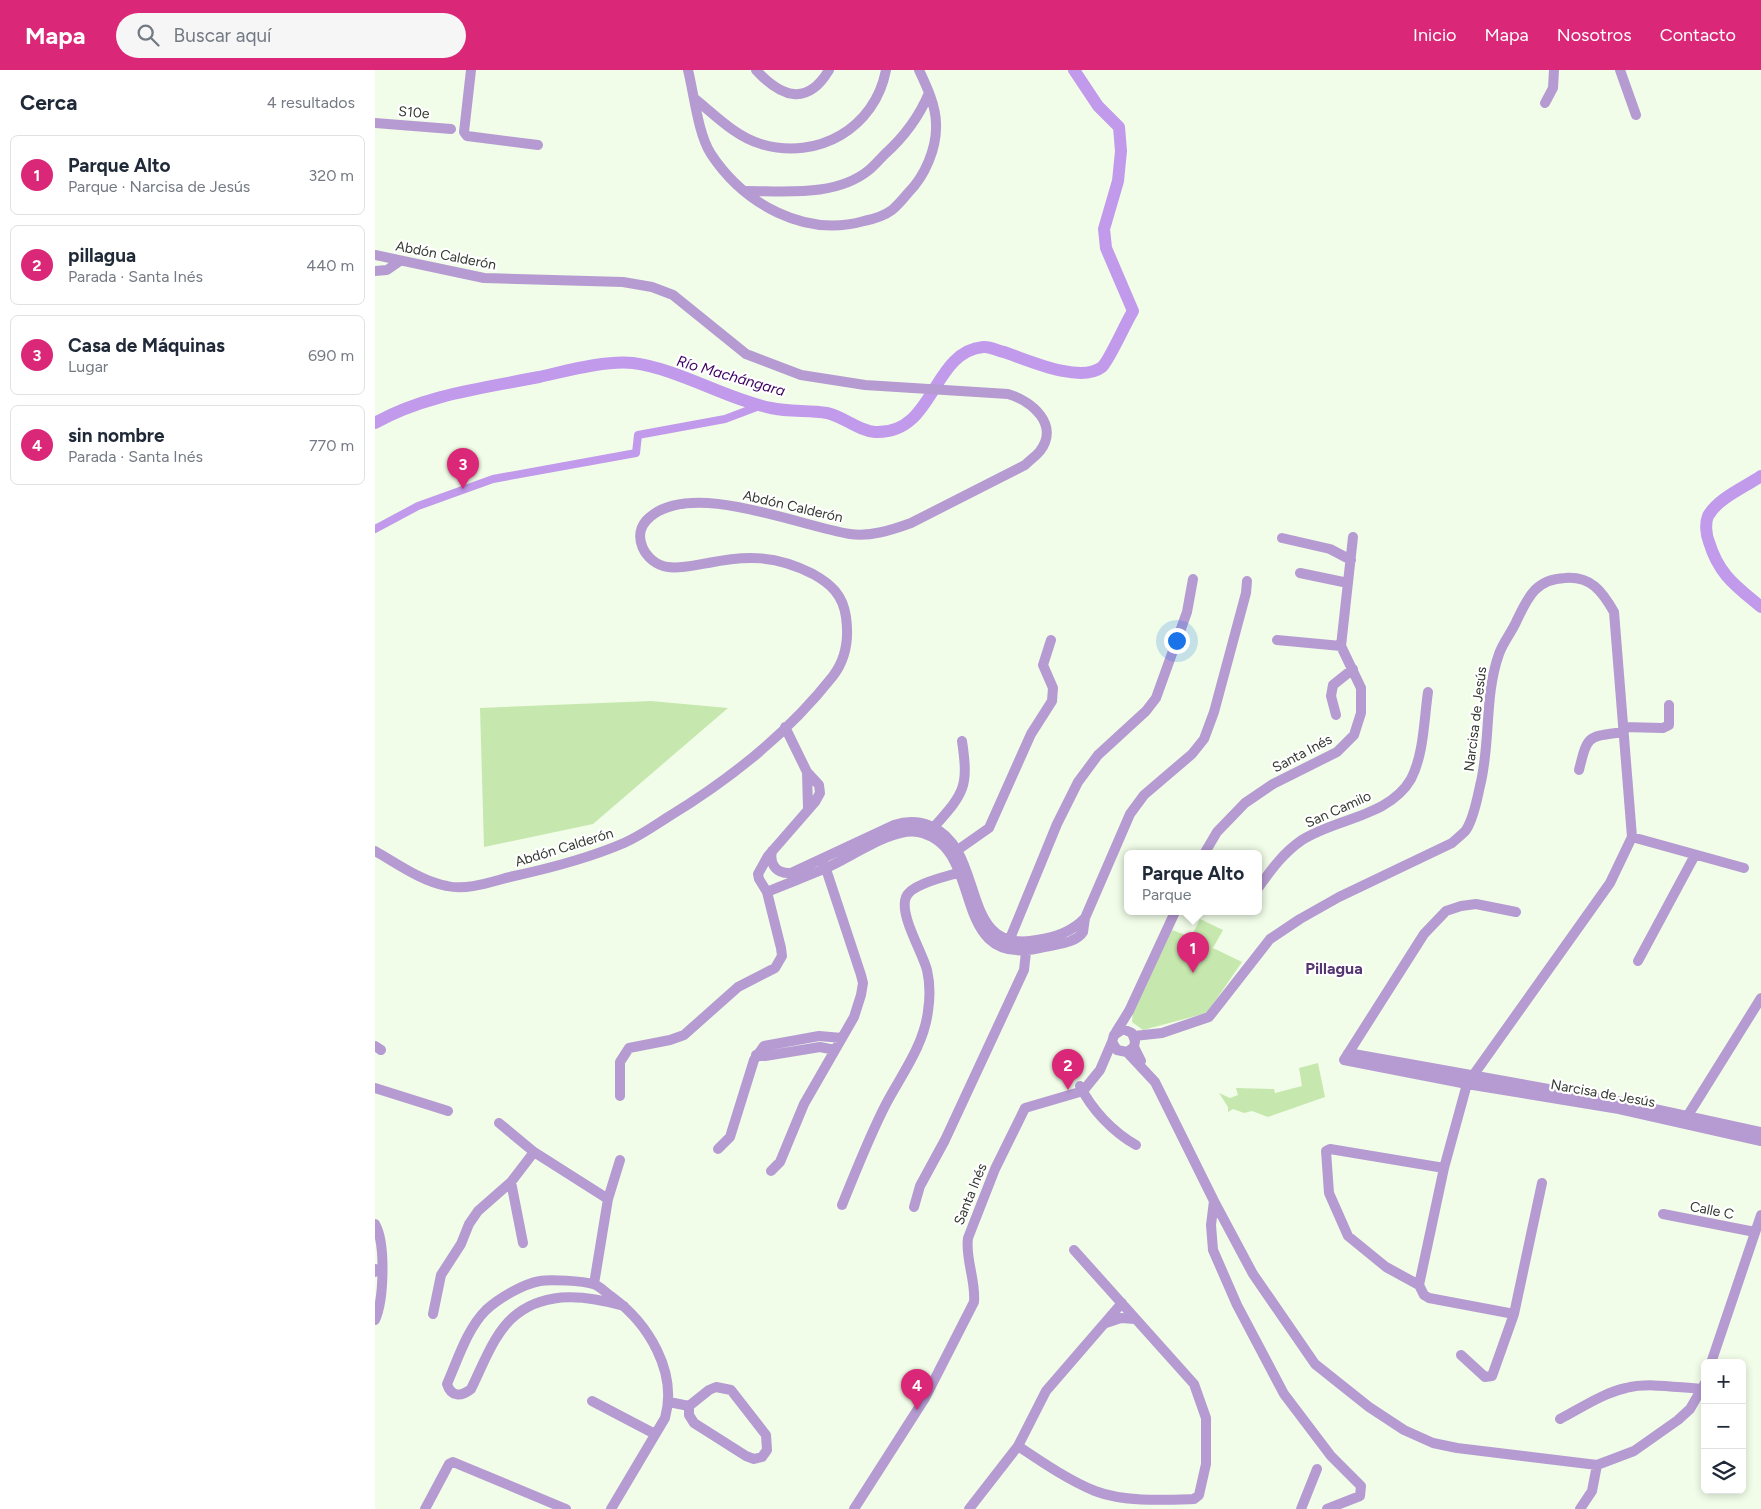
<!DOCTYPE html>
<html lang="es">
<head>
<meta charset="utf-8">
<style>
	:root { --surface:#fff; --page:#f6f6f7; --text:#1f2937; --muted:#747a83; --line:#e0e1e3; --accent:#db2777 }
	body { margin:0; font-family:Figtree,sans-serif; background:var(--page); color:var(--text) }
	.controls { position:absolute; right:15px; bottom:15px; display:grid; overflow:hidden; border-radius:8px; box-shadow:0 2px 8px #0003 }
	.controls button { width:45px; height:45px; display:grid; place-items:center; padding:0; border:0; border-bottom:1px solid var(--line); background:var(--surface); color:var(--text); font:25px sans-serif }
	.you { position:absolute; left:801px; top:570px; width:18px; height:18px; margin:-12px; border:4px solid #fff; border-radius:50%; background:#1a73e8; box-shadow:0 0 0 8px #1a73e833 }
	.badge { display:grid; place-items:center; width:32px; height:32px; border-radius:50%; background:var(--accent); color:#fff; font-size:16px; font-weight:700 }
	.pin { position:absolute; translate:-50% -41px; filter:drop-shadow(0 1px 2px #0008) }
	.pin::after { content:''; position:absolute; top:26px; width:18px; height:15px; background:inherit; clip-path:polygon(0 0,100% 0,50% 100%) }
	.popup { position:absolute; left:749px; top:780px; width:138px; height:65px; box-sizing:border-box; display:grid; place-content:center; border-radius:8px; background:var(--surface); filter:drop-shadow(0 1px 4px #0005); font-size:16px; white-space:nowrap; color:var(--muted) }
	.popup b { font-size:19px; color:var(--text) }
	.popup::after { content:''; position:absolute; left:50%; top:100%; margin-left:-10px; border:10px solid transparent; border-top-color:var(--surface) }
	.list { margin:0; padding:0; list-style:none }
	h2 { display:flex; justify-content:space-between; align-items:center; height:65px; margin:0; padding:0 20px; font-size:21px }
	h2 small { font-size:16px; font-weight:400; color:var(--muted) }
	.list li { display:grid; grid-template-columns:32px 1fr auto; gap:15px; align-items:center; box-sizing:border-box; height:80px; margin:0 10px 10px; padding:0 10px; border:1px solid var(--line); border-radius:8px }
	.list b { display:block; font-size:19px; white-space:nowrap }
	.list p { margin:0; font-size:16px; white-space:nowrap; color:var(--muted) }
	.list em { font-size:16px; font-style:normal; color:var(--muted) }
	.icon { flex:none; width:28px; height:28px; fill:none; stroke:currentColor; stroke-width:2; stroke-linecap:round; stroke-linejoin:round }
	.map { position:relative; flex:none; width:1386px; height:1439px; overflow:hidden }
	header { display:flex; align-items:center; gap:30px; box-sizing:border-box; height:70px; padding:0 25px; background:var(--accent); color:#fff }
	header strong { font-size:24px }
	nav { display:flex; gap:28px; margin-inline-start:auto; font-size:18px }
	.search { width:350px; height:45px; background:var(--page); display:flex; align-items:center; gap:12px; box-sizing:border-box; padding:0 18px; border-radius:28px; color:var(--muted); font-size:19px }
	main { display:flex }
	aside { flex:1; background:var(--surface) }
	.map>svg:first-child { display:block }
</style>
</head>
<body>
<header>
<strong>Mapa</strong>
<div class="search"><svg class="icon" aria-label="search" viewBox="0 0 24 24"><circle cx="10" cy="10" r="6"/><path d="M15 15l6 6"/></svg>Buscar aquí</div>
<nav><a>Inicio</a><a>Mapa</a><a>Nosotros</a><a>Contacto</a></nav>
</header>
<main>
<aside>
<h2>Cerca<small>4 resultados</small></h2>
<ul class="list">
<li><span class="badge">1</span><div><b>Parque Alto</b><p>Parque · Narcisa de Jesús</p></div><em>320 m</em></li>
<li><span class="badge">2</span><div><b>pillagua</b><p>Parada · Santa Inés</p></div><em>440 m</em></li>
<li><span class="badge">3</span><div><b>Casa de Máquinas</b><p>Lugar</p></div><em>690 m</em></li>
<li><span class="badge">4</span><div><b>sin nombre</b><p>Parada · Santa Inés</p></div><em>770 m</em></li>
</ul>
</aside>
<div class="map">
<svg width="1386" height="1439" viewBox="0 0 1386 1439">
	<rect width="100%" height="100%" fill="#f1fde8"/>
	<path fill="#c6e8ae" d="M276,631L353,638L218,754L109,777L105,638Z
		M825,849L848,860L838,878L867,892L832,943L768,960L757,952L758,942L797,860L816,867Z
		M943,993L950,1027L893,1047L877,1041L869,1043L858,1039L853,1042V1037L844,1023L855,1028L863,1025L861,1018L899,1019L900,1023L927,1016L924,998Z"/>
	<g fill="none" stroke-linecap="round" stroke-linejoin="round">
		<path stroke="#c19aeb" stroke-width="8" d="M0,459L43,436L118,409L261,383L263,365L350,349L387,335"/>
		<path stroke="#c19aeb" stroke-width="12" d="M0,353C49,325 109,318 164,307C191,301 231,290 258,293C304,299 351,329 396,338C414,342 434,340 452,343C468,346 483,361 500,362C560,365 556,282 608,277C615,276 623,281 629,282C653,290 705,314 727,297C734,291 751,252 758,241L731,178L729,159L743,111L746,81L744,57L723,36L699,0
			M1386,406C1370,417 1343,428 1333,446C1330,453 1331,465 1334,472C1344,505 1361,516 1386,537"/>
		<path stroke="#b59bd1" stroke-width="10" d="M96,0L89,62L92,66L163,75
			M313,0C319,24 323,64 336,84C369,134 430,168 489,151C499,149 509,146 517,140C523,135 528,129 533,123C550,106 562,78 561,54C561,36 552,17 544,0
			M381,0C406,27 432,37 454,0
			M1245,0L1261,45
			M320,29C340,45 361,67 386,74C443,91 500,58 511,0
			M1170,33L1178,18L1179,0
			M0,53L76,59
			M372,121C411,121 461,127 494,100C500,95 505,89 510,84C530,66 544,47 554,23
			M0,185L109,208L248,212L277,217L298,225L371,284L426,305L490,315L633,324C657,331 685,355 665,381C661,386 655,390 650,395L536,453C517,460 495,467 475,464C424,456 318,410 275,447C254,464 270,494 293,497C305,499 320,495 333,493C372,485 401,485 438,504C456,514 468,525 471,547C474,568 471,589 458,606C414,662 354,710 293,747C279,756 265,766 249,773C214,788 176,798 139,806C118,811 93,821 72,816C46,811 23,794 0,781
			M0,201L12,200L25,191
			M907,468L955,479L976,490
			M925,503L973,513
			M902,570L966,576
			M961,645L956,626L958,615L978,599
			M1248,657L1288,658L1294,655V635
			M1204,700C1213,664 1212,667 1249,662
			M432,702L433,738
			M559,757C589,723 594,718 587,671
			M1257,767L1369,798
			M584,779L614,758L656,664L677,631L678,618L668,595L676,570
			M397,781C394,795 402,804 416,803L519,755C531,751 544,751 556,756C613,781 582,885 662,870C680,867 697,862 710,848L755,744L769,725L817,684L829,669L839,642L871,523L872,511
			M829,784L842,762L870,733L898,714L962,682L979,665L986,643V618L966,576L978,467
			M883,818C896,800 908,783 927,770C961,748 1014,747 1036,709C1049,684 1049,649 1053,622
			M392,822C411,814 430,807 449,799C474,789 517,757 543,762C614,776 569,903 670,877C682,874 701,873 708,862L710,848
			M1141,842L1101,834L1086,836L1071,841L1049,864L969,990L1092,1014L1244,1039L1386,1071
			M634,871L682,754L703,712L723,685L771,641L781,628L812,542L818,509
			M1263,891L1320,785
			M741,962L754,941L800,842
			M759,966L787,963L834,947L895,869L925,849L964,827L1077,773C1081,769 1088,764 1091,760C1099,748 1102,729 1105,716C1116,673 1109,626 1124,584C1128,572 1137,562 1142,550C1153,527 1161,509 1190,508C1216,506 1227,521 1239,542L1257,767L1235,813L1092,1014L1069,1098L1044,1215L1049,1225L1054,1228L1139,1244L1167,1113
			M0,976L6,980
			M759,977L752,982L742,980L737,972L739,965L748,959L757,963L760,971L759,977L766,991
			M752,982L780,1012L839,1131L878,1204L940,1294L994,1337L1029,1360L1058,1373L1082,1378L1222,1395L1259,1381L1303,1350L1315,1339L1330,1313
			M973,983L1252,1033L1386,1062
			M381,985L390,986L445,977L460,980
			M705,1016C717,1040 738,1062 761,1075
			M0,1018L73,1041
			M245,1026V992L254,978L295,970L309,965L363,917L400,898L407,886L406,878L392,822L384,809L383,804L393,786L440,732L445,723L444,715L432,702L410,657
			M1310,1050L1386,928
			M124,1053L159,1082L233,1129
			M343,1079L355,1067L379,990L389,976L444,966L467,968
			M396,1101L405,1092L429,1034L479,947L486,925L488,913L486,905L449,793
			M136,1112L148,1173
			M839,1131L836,1155L838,1180L862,1235L909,1324L956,1386L986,1416L985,1426L952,1439
			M467,1135C481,1101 494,1067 511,1034C527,1004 549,975 553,941C555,928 555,913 552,900C547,881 524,845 531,827C537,813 575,806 589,801
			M539,1137L545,1116L570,1070L649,900L651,882
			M1288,1144L1380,1162
			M0,1154C11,1173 9,1230 0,1250
			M0,1199V1202
			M219,1214L233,1129L245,1090
			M1044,1215L1011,1197L973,1166L954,1123L951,1081L955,1079L1069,1098
			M58,1244L66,1205L86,1174L94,1154L103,1141L136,1112L159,1082
			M731,1253L746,1248L760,1249
			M1086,1285L1110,1307L1117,1306L1139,1244
			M1336,1293L1386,1145
			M341,1317L356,1320L391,1365L392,1380L387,1387L379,1389L371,1386L319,1353L314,1345V1336L334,1320Z
			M217,1331L280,1364
			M294,1332L314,1336
			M1185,1349C1206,1338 1228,1323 1251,1318C1275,1312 1304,1318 1328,1319
			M643,1376C667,1392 693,1410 720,1421C748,1432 789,1430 819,1429L824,1425L831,1394V1348L819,1314L699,1180
			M50,1439L74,1394L78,1392L191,1439
			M236,1439L290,1348C303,1302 273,1253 237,1227C231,1223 224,1215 218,1214C208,1211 175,1209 165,1211C148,1214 124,1228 111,1240C92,1259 83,1289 72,1314C76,1327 86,1327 96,1319C108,1295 120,1260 142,1244C173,1220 214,1226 249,1236
			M479,1439L550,1328L599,1232C601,1210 590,1189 593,1168L620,1099L650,1038L708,1021L725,1000L737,972
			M594,1439L643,1376L671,1321L747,1233
			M926,1439L942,1399
			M1205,1439L1217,1421L1222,1395"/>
	</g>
	<g text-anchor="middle" stroke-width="4.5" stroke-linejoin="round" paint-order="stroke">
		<g font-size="14" fill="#333830" stroke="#fff">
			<text transform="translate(39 42) rotate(5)" y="5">S10e</text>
			<text transform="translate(71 185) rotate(11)" y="5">Abdón Calderón</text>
			<text transform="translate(418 436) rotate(13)" y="5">Abdón Calderón</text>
			<text transform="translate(1100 649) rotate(-83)" y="5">Narcisa de Jesús</text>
			<text transform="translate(927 683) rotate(-28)" y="5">Santa Inés</text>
			<text transform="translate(963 739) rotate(-24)" y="5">San Camilo</text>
			<text transform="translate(189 777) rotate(-17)" y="5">Abdón Calderón</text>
			<text transform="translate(1228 1023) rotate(10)" y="5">Narcisa de Jesús</text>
			<text transform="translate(595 1124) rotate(-68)" y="5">Santa Inés</text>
			<text transform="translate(1337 1140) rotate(11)" y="5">Calle C</text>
		</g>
		<g font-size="15" font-style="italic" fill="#3e0063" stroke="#fff">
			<text transform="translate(356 306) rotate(16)" y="5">Río Machángara</text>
		</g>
		<g font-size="16" font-weight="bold" fill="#543670" stroke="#fff">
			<text x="959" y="904">Pillagua</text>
		</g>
	</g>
</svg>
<div class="controls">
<button>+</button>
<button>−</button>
<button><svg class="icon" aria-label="layers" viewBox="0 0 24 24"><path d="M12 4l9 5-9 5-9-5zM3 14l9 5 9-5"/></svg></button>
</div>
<div class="you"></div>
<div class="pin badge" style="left:818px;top:903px">1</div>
<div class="popup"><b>Parque Alto</b>Parque</div>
<div class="pin badge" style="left:693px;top:1020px">2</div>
<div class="pin badge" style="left:88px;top:419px">3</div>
<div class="pin badge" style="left:542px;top:1340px">4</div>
</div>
</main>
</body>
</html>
